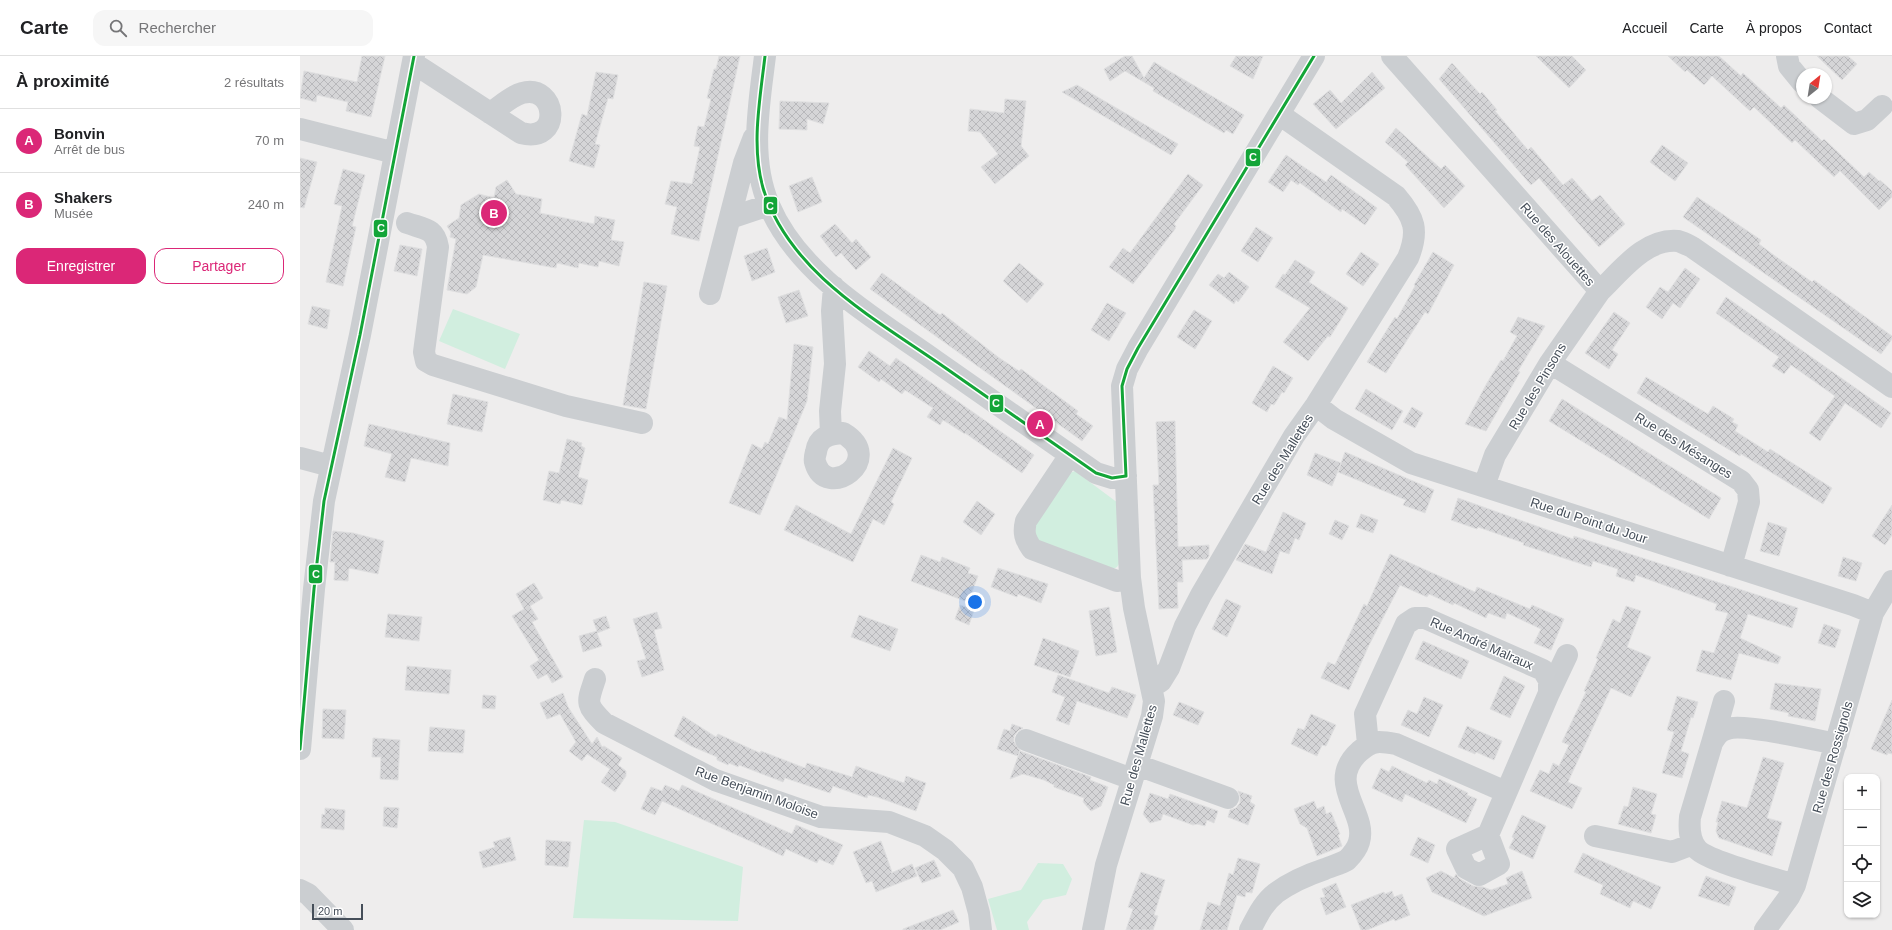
<!DOCTYPE html>
<html lang="fr">
<head>
<meta charset="utf-8">
<style>
	:root { --surface:#fff; --page:#f6f6f6; --text:#202124; --muted:#757577; --line:#e0e0e0; --accent:#db2777 }
	body { margin:0; font-family:Helvetica,sans-serif; background:var(--page); color:var(--text) }
	.controls { position:absolute; right:12px; bottom:12px; display:grid; overflow:hidden; border-radius:8px; box-shadow:0 1px 3px #0004 }
	.controls button { width:36px; height:36px; display:grid; place-items:center; padding:0; border:0; border-bottom:1px solid var(--line); background:var(--surface); color:var(--text); font:20px sans-serif }
	.compass { position:absolute; left:1496px; top:12px; width:36px; height:36px; border-radius:50%; background:var(--surface); box-shadow:0 1px 3px #0004; rotate:30deg }
	.scale { position:absolute; left:12px; bottom:10px; width:51px; box-sizing:border-box; padding-left:4px; border:2px solid #454e59; border-top:0; font-size:11px; line-height:14px; white-space:nowrap; color:#454e59; -webkit-text-stroke:3px #fff; paint-order:stroke }
	.you { position:absolute; left:675px; top:546px; width:14px; height:14px; margin:-10px; border:3px solid #fff; border-radius:50%; background:#1a73e8; box-shadow:0 0 0 6px #1a73e833 }
	.badge { display:grid; place-items:center; width:26px; height:26px; border-radius:50%; background:var(--accent); color:#fff; font-size:13px; font-weight:700 }
	.pin { position:absolute; translate:-50% -50%; border:2px solid #fff; box-shadow:0 1px 4px #0006 }
	.list { margin:0; padding:0; list-style:none }
	h2 { display:flex; justify-content:space-between; align-items:center; height:52px; margin:0; padding:0 16px; font-size:17px }
	h2 small { font-size:13px; font-weight:400; color:var(--muted) }
	.list li { display:grid; grid-template-columns:26px 1fr auto; gap:12px; align-items:center; box-sizing:border-box; height:64px; padding:0 16px; border-top:1px solid var(--line) }
	.list b { display:block; font-size:15px; white-space:nowrap }
	.list p { margin:0; font-size:13px; white-space:nowrap; color:var(--muted) }
	.list em { font-size:13px; font-style:normal; color:var(--muted) }
	.actions { display:flex; gap:8px; padding:12px 16px }
	.actions a { flex:1; padding:9px 0; border:1px solid var(--accent); border-radius:12px; text-align:center; font-size:14px; color:var(--accent) }
	.actions .main { background:var(--accent); color:#fff }
	.icon { flex:none; width:22px; height:22px; fill:none; stroke:currentColor; stroke-width:2; stroke-linecap:round; stroke-linejoin:round }
	.map { position:relative; flex:none; width:1592px; height:874px; overflow:hidden }
	header { display:flex; align-items:center; gap:24px; box-sizing:border-box; height:56px; padding:0 20px; background:var(--surface); border-bottom:1px solid var(--line) }
	header strong { font-size:19px }
	nav { display:flex; gap:22px; margin-inline-start:auto; font-size:14px }
	.search { width:280px; height:36px; background:var(--page); display:flex; align-items:center; gap:10px; box-sizing:border-box; padding:0 14px; border-radius:12px; color:var(--muted); font-size:15px }
	main { display:flex }
	aside { flex:1; background:var(--surface) }
	.map>svg:first-child { display:block }
</style>
</head>
<body>
<header>
<strong>Carte</strong>
<div class="search"><svg class="icon" aria-label="search" viewBox="0 0 24 24"><circle cx="10" cy="10" r="6"/><path d="M15 15l6 6"/></svg>Rechercher</div>
<nav><a>Accueil</a><a>Carte</a><a>À propos</a><a>Contact</a></nav>
</header>
<main>
<aside>
<h2>À proximité<small>2 résultats</small></h2>
<ul class="list">
<li><span class="badge">A</span><div><b>Bonvin</b><p>Arrêt de bus</p></div><em>70 m</em></li>
<li><span class="badge">B</span><div><b>Shakers</b><p>Musée</p></div><em>240 m</em></li>
</ul>
<div class="actions"><a class="main">Enregistrer</a><a>Partager</a></div>
</aside>
<div class="map">
<svg width="1592" height="874" viewBox="0 0 1592 874">
	<defs>
		<pattern id="building-cross-hatch" width="8" height="8" patternUnits="userSpaceOnUse"><rect width="8" height="8" fill="#d5d5d7"/><path d="M0 0l8 8M0 8l8-8" fill="none" stroke="#b8b8bb"/></pattern>
	</defs>
	<rect width="100%" height="100%" fill="#eeeded"/>
	<path fill="#d1eedf" d="M153,253L220,278L205,313L139,285Z
		M775,415L818,447L821,505L817,511L811,514L737,485L732,468L767,418Z
		M284,764L315,766L443,811L438,865L273,862Z
		M738,807L763,808L772,823L766,839L743,844L727,866L729,874H697L688,843L721,834Z"/>
	<path fill="url(#building-cross-hatch)" stroke="#dfdfe0" d="M62,0H85L71,61L46,55L48,46L17,39L16,46L0,42L4,15L57,26Z
		M419,0H440L399,185L371,178L377,151L365,148L371,125L392,128L400,91L394,90L398,70L404,71L411,43L407,42L414,13H416Z
		M825,0H832L844,22L854,6L944,59L933,78L926,74L924,77L853,35L854,32L825,15L810,25L804,13Z
		M936,0H963L953,23L930,10Z
		M1236,0H1272L1286,14L1269,32Z
		M1368,0H1419L1441,20L1443,17L1481,52L1484,49L1522,85L1524,83L1564,121L1569,116L1579,125L1580,124L1592,135V141L1579,154L1540,115L1534,121L1495,84L1492,87L1454,51L1450,55L1412,20L1404,29L1387,14L1385,16Z
		M1517,0H1548L1557,8L1542,24Z
		M1152,7L1180,38L1182,36L1197,54L1195,55L1228,94L1231,91L1263,129L1272,122L1292,145L1300,139L1325,168L1299,191L1239,122L1231,129L1139,23Z
		M296,16L318,19L313,43L308,42L295,88L300,89L294,112L269,105L282,58L287,60Z
		M1072,16L1085,32L1036,73L1013,48L1030,34L1041,47Z
		M777,29L878,88L871,99L762,36Z
		M705,43L726,45L721,90L729,100L695,128L681,111L698,98L680,76L668,75L670,53L704,57Z
		M480,45L529,47L523,68L507,63V74L479,73Z
		M1096,72L1141,113L1145,109L1165,130L1144,152L1105,109L1108,106L1085,86Z
		M1362,89L1388,107L1375,125L1350,106Z
		M986,99L1026,126L1031,119L1077,152L1065,169L1042,153L1041,156L1000,127L998,129L991,124L983,136L968,126Z
		M0,102L17,106L4,152L0,151Z
		M43,113L65,119L52,170L56,171L43,230L26,226L42,150L34,148Z
		M888,118L903,129L874,168L876,170L875,173L833,228L809,211L823,192L830,197Z
		M512,121L522,146L498,156L489,130Z
		M207,124L216,138L242,143L240,157L294,168L295,160L315,164L311,184L324,186L319,210L299,205L298,211L279,207L278,212L257,207L256,212L183,199L176,231L167,238L147,234L156,183L150,181L151,176L147,170L159,162L161,149L179,138L194,142L196,131Z
		M1397,141L1461,184L1459,188L1475,200L1512,226L1514,224L1592,280V283L1581,298L1383,161Z
		M535,168L552,187L556,183L571,201L556,214L541,197L536,201L520,180Z
		M956,171L973,182L958,206L941,195Z
		M100,189L122,193L117,220L94,215Z
		M467,192L475,216L452,225L444,200Z
		M1061,196L1079,208L1063,230L1046,218Z
		M1133,196L1154,209L1128,258L1125,256L1086,317L1067,306L1095,261L1097,263L1115,230L1114,229Z
		M995,204L1015,216L1009,226L1048,252L1030,281L1028,280L1008,305L983,286L1010,252L975,231L983,218L985,219Z
		M719,207L744,228L727,247L703,225Z
		M1385,212L1400,223L1380,252L1373,247L1362,263L1346,251L1360,231L1368,236Z
		M929,216L949,231L938,246L936,244L934,248L909,229L918,218L924,222Z
		M582,217L640,259L642,257L698,301L719,315L721,313L778,355L776,358L793,370L782,385L570,233Z
		M344,226L367,230L346,353L323,349Z
		M499,234L508,260L486,267L478,241Z
		M1426,241L1591,357L1581,372L1545,347L1520,385L1509,377L1535,340L1491,309L1484,318L1472,310L1479,301L1416,257Z
		M807,247L826,257L809,285L791,274Z
		M12,250L30,254L27,273L8,268Z
		M894,254L912,265L895,293L877,281Z
		M1314,256L1330,267L1312,294L1318,298L1309,313L1285,297Z
		M1218,261L1245,270L1218,315L1220,316L1186,375L1165,368L1187,327L1201,304L1203,305L1217,280L1210,276Z
		M494,288L513,291L507,345L460,459L429,447L452,388L462,393L465,386L468,388L479,361L487,364Z
		M569,295L590,310L596,302L734,399L722,417L665,377V378L643,364L640,369L627,361L633,352L605,334L602,338L581,323L579,326L558,311Z
		M973,310L993,322L984,337L982,336L974,349L971,348L967,356L952,347Z
		M1346,321L1408,358L1413,350L1434,363L1432,366L1438,369L1435,375L1468,396L1470,393L1532,432L1523,448L1441,398L1440,400L1418,387L1337,337Z
		M1066,333L1103,355L1092,374L1055,353Z
		M153,338L188,346L182,376L147,368Z
		M1262,343L1421,442L1409,463L1249,365Z
		M1112,351L1123,357L1115,372L1103,366Z
		M875,365L878,491L909,489V500L907,503L882,504L883,526H877L878,552L859,553L853,429H859L856,366Z
		M69,368L150,387L148,410L111,402L105,426L85,421L92,398L64,390Z
		M267,383L282,387L281,390L285,392L278,421L288,424L282,449L261,444L260,448L243,444L249,415L259,417Z
		M593,392L612,402L591,446L594,448L584,469L573,463L553,506L484,474L496,449L551,478Z
		M1045,396L1134,434L1125,457L1103,449L1106,444L1038,416Z
		M1015,397L1041,407L1032,430L1007,419Z
		M1158,442L1273,483L1274,480L1498,552L1492,572L1448,558L1440,582L1481,601L1478,608L1439,597L1431,624L1396,615L1402,594L1414,597L1428,557L1415,554L1417,548L1336,519L1334,526L1316,520L1318,513L1293,505L1291,511L1223,489L1224,487L1178,471L1177,473L1151,464Z
		M677,445L695,458L681,479L663,466Z
		M1592,449V479L1585,489L1572,480Z
		M983,456L1006,467L999,484L995,482L989,498L980,495L972,518L936,504L945,488L966,496Z
		M1061,458L1078,464L1073,477L1056,471Z
		M1035,464L1049,470L1042,484L1029,478Z
		M1468,466L1487,472L1479,500L1460,495Z
		M33,475L53,477L84,485L78,518L49,512L48,525L34,524L35,506H30Z
		M1090,498L1175,536L1177,531L1230,553L1232,549L1264,563L1251,594L1234,587L1241,573L1207,557L1205,563L1188,557L1186,562L1154,547L1153,549L1129,538L1127,541L1100,529L1069,589L1049,634L1021,622L1028,606L1035,609L1064,548L1067,550Z
		M621,499L640,506L642,501L670,512L668,517L678,520L668,546L611,525Z
		M1543,501L1562,507L1556,525L1538,520Z
		M698,512L748,528L741,547L718,538L717,541L691,531Z
		M234,527L243,542L230,550L238,563L232,566L263,621L252,627L247,618L238,623L230,610L239,604L212,560L224,553L216,538Z
		M926,543L941,550L927,581L912,573Z
		M660,549L674,554L669,569L655,563Z
		M1326,550L1341,555L1327,591L1351,601L1331,641L1311,632L1268,726L1282,732L1272,753L1230,735L1240,714L1249,718L1253,707L1259,710L1269,689L1262,686L1286,636L1284,635L1298,603L1296,602L1313,563L1320,567Z
		M809,551L817,596L796,600L789,555Z
		M357,556L362,572L354,574L364,614L342,621L337,605L346,603L333,563Z
		M88,558L122,561L119,585L85,581Z
		M559,559L598,573L590,595L551,581Z
		M306,560L310,572L297,577L302,590L283,596L279,580L297,575L293,564Z
		M1524,568L1541,574L1535,592L1518,587Z
		M743,582L779,595L770,621L734,609Z
		M1123,585L1169,605L1161,623L1115,603Z
		M107,610L151,614L149,638L105,634Z
		M758,619L809,637L812,631L836,639L827,662L777,645L769,669L756,664L765,641L752,636Z
		M1204,620L1225,630L1210,662L1190,653Z
		M1475,627L1521,633L1515,665L1488,660L1489,657L1470,653Z
		M263,637L268,651L292,688L297,681L302,691L304,690L322,702L318,709L326,715V720L315,736L301,726L310,713L287,698L282,705L269,695L276,686L260,658L247,663L240,647Z
		M183,639L196,640L195,653L182,652Z
		M1377,640L1398,646L1393,662L1391,661L1381,695L1389,698L1382,722L1362,717L1374,676L1367,674Z
		M1124,641L1143,649L1129,681L1101,669L1108,654L1117,658Z
		M1592,644V698L1588,697L1587,699L1571,693Z
		M879,646L904,656L898,669L873,659Z
		M23,653L46,654L44,683L22,682Z
		M1011,658L1036,669L1026,690L1022,689L1017,700L991,688L998,672L1004,674Z
		M383,660L416,681L418,678L460,697L461,695L505,712L507,707L552,721L556,710L604,727L606,720L626,727L616,755L577,741L568,739L567,742L533,730L530,737L485,722L483,726L439,709L438,711L429,707L428,709L417,704V701L391,690L374,680Z
		M712,668L723,672L718,675L714,680V686L720,694L718,700L697,693L704,673L710,675Z
		M1167,670L1202,685L1194,704L1176,696L1175,698L1158,691Z
		M130,671L165,674L163,697L128,695Z
		M73,682L100,684L98,724L80,723L81,701H72Z
		M720,695L791,721L790,724L808,731L801,750L791,755L783,746L784,742L754,731V729L744,724L723,718L710,723Z
		M1463,701L1484,707L1467,762L1482,766L1472,800L1419,782L1416,775L1418,766H1416L1422,745L1447,752Z
		M1092,710L1127,727L1129,724L1137,728L1139,723L1168,737L1167,739L1177,743L1166,767L1105,738L1102,746L1072,732L1081,712L1089,716Z
		M365,729L379,735L382,729L492,778L496,769L543,789L533,809L519,803L517,807L486,793L483,800L362,745L355,759L341,753L351,731L362,735Z
		M1333,731L1357,738L1351,758L1356,759L1351,777L1318,768L1324,750L1328,751Z
		M938,735L952,740L950,746L955,749L948,769L928,761L930,754L936,752L940,747V740Z
		M850,737L868,743L870,738L918,755L914,767L907,764L905,770L897,768L893,769L863,758L861,764L850,767L843,758Z
		M1014,745L1017,753L1024,750L1026,758L1031,756L1040,778L1038,779L1042,790L1017,800L1007,772L1000,768L994,753Z
		M84,751L99,752L97,772L83,770Z
		M25,752L45,754L44,774L21,772L22,758L25,759Z
		M1222,759L1246,770L1233,803L1209,792L1214,782L1212,781Z
		M210,781L216,804L183,812L179,796L195,791L193,786Z
		M1118,781L1135,789L1128,807L1110,799Z
		M246,784L271,786L268,811L245,809Z
		M581,785L592,816L591,817L612,808L617,820L576,836L572,825L566,827L553,796Z
		M1283,797L1361,831L1351,853L1333,845L1330,852L1300,838L1303,829L1274,816Z
		M938,802L960,808L952,837L946,836L945,841L937,839L927,874H900L908,846L920,850L929,817L933,819Z
		M634,804L641,820L622,827L615,812Z
		M1141,815L1154,822L1156,818L1160,823L1173,830L1183,831L1191,834L1208,828L1206,822L1222,815L1232,842L1184,860L1132,836L1126,822Z
		M841,816L865,824L854,859L858,860L853,874H826L833,853L828,851Z
		M1406,820L1436,831L1429,850L1398,840Z
		M1036,827L1046,851L1026,859L1020,842L1025,841L1022,833Z
		M1092,835L1094,841L1102,838L1110,859L1095,865L1094,863L1067,874H1061L1051,849L1084,836L1085,838Z
		M653,854L659,866L640,874H603V873Z"/>
	<g fill="none" stroke-linecap="round" stroke-linejoin="round">
		<path stroke="#cbced1" stroke-width="22" d="M465,0C459,49 449,102 469,149C499,220 577,263 637,306C690,343 743,380 796,417L812,422L826,420
			M1092,0L1300,235C1321,215 1345,182 1378,185C1382,186 1388,189 1392,191L1592,331
			M1487,0L1489,10L1502,26
			M113,7L124,14L221,77C263,88 257,27 222,37C211,40 200,51 190,57
			M1520,42L1554,68L1567,64L1582,50
			M0,73L95,97
			M430,162L469,149
			M107,167C124,173 135,172 138,191L124,296L126,305L133,309L266,350L342,367
			M410,238L444,107L454,81
			M1250,307L1441,425L1448,434L1449,446L1431,510
			M1016,349L1034,363L1111,407L1553,549L1573,557
			M543,377C587,403 526,446 515,406C514,403 515,400 516,396C518,381 529,378 543,377Z
			M531,378L530,355L535,308L532,255L534,231
			M770,399L726,465C723,477 725,483 732,493L817,525L830,522
			M0,402L31,410
			M1184,430L1195,399L1250,307L1300,235
			M295,623C287,647 285,648 304,667L415,724L521,761L589,766L625,780L645,794L663,812L672,831L679,857L681,874
			M852,631L861,625L869,612L885,570L901,539L994,380L1016,349L1108,202C1119,175 1115,162 1096,140L979,58
			M1249,637L1267,599
			M726,684L832,723
			M1412,687L1424,645
			M1068,688L1065,658L1106,568L1115,562H1125L1243,614L1249,624V637L1188,779L1199,808L1179,819L1166,812L1157,793L1188,779
			M0,693L14,533L24,445L60,279L114,0
			M837,709L928,742
			M1295,780L1372,796L1393,788
			M1495,829C1476,823 1407,805 1397,793C1389,784 1389,772 1390,761L1412,687C1416,680 1419,675 1427,673C1442,667 1516,684 1536,688
			M0,834L8,838L43,874
			M793,874L806,809L852,660L854,645L834,552L830,522L822,330L827,313L838,292L1014,0
			M950,874C957,861 963,847 976,837C991,826 1007,819 1025,813C1031,810 1041,808 1047,804C1052,799 1057,793 1059,786C1068,756 1024,727 1060,695C1073,684 1079,685 1096,688L1206,736
			M1465,874L1489,841L1495,829L1573,557L1592,525"/>
		<defs>
			<path id="bus-1" d="M465,0C460,43 451,90 463,132C489,218 579,265 647,313C697,348 746,382 796,417L812,422L826,420
				M826,420L822,330L827,313L838,292L1014,0
				M0,693L14,533L24,445L60,279L114,0"/>
		</defs>
		<use href="#bus-1" stroke="#fff" stroke-width="6"/>
		<use href="#bus-1" stroke="#13a538" stroke-width="3"/>
	</g>
	<g text-anchor="middle" stroke-width="3" stroke-linejoin="round" paint-order="stroke">
		<g font-size="13" fill="#454e59" stroke="#fff">
			<text transform="translate(1258 188) rotate(49)" y="5">Rue des Alouettes</text>
			<text transform="translate(1237 330) rotate(-59)" y="5">Rue des Pinsons</text>
			<text transform="translate(1384 389) rotate(32)" y="5">Rue des Mésanges</text>
			<text transform="translate(982 403) rotate(-58)" y="5">Rue des Mallettes</text>
			<text transform="translate(1289 464) rotate(18)" y="5">Rue du Point du Jour</text>
			<text transform="translate(1182 587) rotate(24)" y="5">Rue André Malraux</text>
			<text transform="translate(838 699) rotate(-74)" y="5">Rue des Mallettes</text>
			<text transform="translate(1532 701) rotate(-74)" y="5">Rue des Rossignols</text>
			<text transform="translate(457 736) rotate(20)" y="5">Rue Benjamin Moloise</text>
		</g>
	</g>
	<g stroke="#fff" stroke-width="1.5">
		<rect x="945" y="92" width="16" height="19" rx="4" fill="#13a538"/>
		<rect x="463" y="140" width="15" height="19" rx="4" fill="#13a538"/>
		<rect x="73" y="163" width="15" height="19" rx="4" fill="#13a538"/>
		<rect x="689" y="338" width="15" height="19" rx="4" fill="#13a538"/>
		<rect x="8" y="508" width="15" height="20" rx="4" fill="#13a538"/>
	</g>
	<g font-size="11" text-anchor="middle" font-weight="bold" fill="#fff">
		<text x="953" y="105">C</text>
		<text x="470" y="154">C</text>
		<text x="81" y="176">C</text>
		<text x="696" y="351">C</text>
		<text x="16" y="522">C</text>
	</g>
</svg>
<div class="controls">
<button>+</button>
<button>−</button>
<button><svg class="icon" aria-label="locate" viewBox="0 0 24 24"><circle cx="12" cy="12" r="6"/><path d="M12 2v4M12 18v4M2 12h4M18 12h4"/></svg></button>
<button><svg class="icon" aria-label="layers" viewBox="0 0 24 24"><path d="M12 4l9 5-9 5-9-5zM3 14l9 5 9-5"/></svg></button>
</div>
<svg class="compass" viewBox="-18 -18 36 36"><path d="M0-13l5 13h-10z" fill="#e53935"/><path d="M0 13l5-13h-10z" fill="#757577"/></svg>
<div class="scale">20 m</div>
<div class="you"></div>
<div class="pin badge" style="left:740px;top:368px">A</div>
<div class="pin badge" style="left:194px;top:157px">B</div>
</div>
</main>
</body>
</html>
